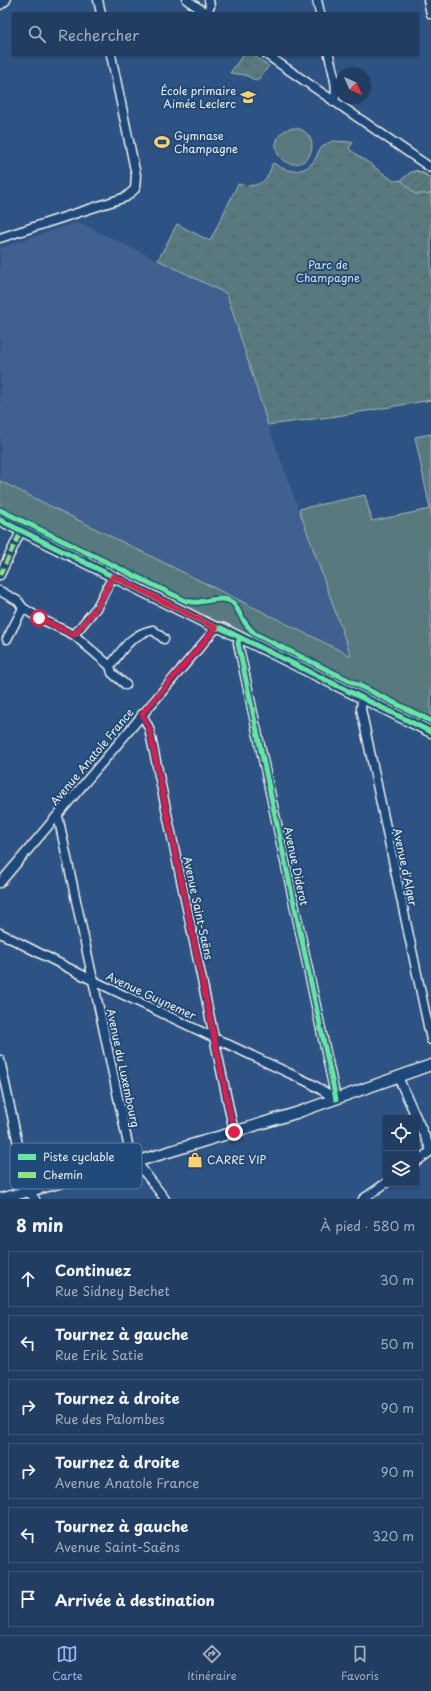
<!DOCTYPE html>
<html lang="fr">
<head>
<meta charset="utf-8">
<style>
	:root { --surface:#213e62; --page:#2d496b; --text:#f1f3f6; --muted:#a2aebe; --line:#3e5777; --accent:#95b2f1 }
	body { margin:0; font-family:"Playpen Sans",sans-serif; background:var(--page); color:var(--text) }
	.controls { position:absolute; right:12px; bottom:12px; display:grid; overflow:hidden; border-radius:0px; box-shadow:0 1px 3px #0004 }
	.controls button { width:36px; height:36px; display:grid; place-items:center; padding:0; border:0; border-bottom:1px solid var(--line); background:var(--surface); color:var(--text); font:20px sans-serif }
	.compass { position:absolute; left:335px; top:68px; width:36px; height:36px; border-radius:50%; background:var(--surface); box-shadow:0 1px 3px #0004; rotate:135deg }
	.stop { position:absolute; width:12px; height:12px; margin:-9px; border:3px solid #e11d48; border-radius:50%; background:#fff }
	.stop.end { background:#e11d48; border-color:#fff; box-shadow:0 1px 4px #0008 }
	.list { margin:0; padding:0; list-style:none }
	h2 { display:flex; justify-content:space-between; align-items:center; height:52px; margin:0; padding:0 16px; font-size:17px }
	h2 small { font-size:13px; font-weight:400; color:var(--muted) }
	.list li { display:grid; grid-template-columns:26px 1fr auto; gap:12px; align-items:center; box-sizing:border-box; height:56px; margin:0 8px 8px; padding:0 8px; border:1px solid var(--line); border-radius:0px }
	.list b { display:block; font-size:15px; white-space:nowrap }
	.list p { margin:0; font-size:13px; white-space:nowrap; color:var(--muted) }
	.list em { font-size:13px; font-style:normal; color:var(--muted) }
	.icon { flex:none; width:22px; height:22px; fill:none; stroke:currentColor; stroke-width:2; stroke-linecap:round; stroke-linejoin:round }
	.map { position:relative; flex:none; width:431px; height:1199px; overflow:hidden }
	.search { position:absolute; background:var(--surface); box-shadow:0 1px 3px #0004; left:12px; right:12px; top:12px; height:44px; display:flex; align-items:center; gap:10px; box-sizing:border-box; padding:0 14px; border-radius:0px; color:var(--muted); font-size:15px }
	.sheet { height:436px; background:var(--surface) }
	nav { display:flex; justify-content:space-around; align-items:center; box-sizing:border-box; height:56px; border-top:1px solid var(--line); background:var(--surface); font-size:11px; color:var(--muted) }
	nav a { display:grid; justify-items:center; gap:2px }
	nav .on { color:var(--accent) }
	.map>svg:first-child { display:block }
</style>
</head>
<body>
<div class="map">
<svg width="431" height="1199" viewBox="0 0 431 1199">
	<defs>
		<pattern id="park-tufts" width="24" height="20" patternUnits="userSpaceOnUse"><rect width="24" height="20" fill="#597a7e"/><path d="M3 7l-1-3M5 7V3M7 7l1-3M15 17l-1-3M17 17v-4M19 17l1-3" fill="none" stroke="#516162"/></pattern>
		<pattern id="garden-furrows" width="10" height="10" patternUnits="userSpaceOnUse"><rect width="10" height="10" fill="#597a7e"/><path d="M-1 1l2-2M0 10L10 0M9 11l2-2" fill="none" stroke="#516162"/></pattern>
	</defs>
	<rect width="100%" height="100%" fill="#2c5383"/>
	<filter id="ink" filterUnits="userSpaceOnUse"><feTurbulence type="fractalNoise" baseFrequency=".025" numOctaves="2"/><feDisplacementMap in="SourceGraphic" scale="8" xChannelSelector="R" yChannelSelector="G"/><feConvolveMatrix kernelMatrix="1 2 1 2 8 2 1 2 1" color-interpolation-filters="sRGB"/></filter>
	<g filter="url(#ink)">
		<path fill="#3f6190" d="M78,222L227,294L268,425L352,656L0,481V248Z"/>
		<path fill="#597a7e" stroke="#a6b6b3" d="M276 146a18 18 0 1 1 36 0a18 18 0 1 1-36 0Z
			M431,434V728L242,635C234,625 223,621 211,621L0,516V481L351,656L299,509L365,495L372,521L430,509L415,437Z"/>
		<path fill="url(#park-tufts)" stroke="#a6b6b3" d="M243,55H253L269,66L257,81L245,75L230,73Z
			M333,141L353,142L349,149L394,181L403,180C415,168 416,168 431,178V400L337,416L268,425L227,294L158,260L177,224L210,241L238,184C256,189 268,183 272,164L274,163C286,173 304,174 314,161C317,157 318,150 322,147C325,144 329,143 333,141Z"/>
		<path fill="url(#garden-furrows)" stroke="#a6b6b3" d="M417,171L431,178V194H415L401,180L411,172Z"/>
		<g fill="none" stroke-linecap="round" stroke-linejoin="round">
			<defs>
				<path id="minor" d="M98,0L101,13
					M187,0L206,13
					M317,0L320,13
					M428,0L431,14
					M207,13L210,6L209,0
					M267,55L431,168
					M329,55C332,70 339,87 334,102
					M0,238L126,197L135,189L136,175L111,55
					M0,575L21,531
					M0,591L18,601L23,608L39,618L74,635L110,666L112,673L126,685
					M74,635L97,607L113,576
					M240,638L238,643L336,1099
					M7,639L23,608
					M110,666C123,649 131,634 153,630L164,639
					M362,698L361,709L431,1040
					M142,714L149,728L234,1132
					M58,816L132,1163
					M0,883L216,628
					M0,933L92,980L312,1084L336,1099
					M0,1060L28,1191
					M398,1077L431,1150
					M136,1161L165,1199
					M416,1162L431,1151
					M28,1191L35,1199
					M363,1199L386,1183"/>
				<path id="tertiary" d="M0,4L5,0
					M0,520L216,628H221L431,732
					M0,1199L132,1163L296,1113L431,1065"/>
			</defs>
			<use href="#minor" stroke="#f4f1e8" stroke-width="11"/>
			<use href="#tertiary" stroke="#f4f1e8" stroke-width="13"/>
			<use href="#minor" stroke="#1f4a7a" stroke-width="8"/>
			<use href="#tertiary" stroke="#1f4a7a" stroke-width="10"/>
			<path stroke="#91e382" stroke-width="4" stroke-dasharray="8 4" stroke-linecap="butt" d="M0,575L21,531
				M74,635L97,607L113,576"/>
			<defs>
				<path id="cycleway" d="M0,510L186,601C190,602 194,603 199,602C209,601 227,594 235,605C242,617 244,624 255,634L431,721
					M0,520L216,628H221L431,732
					M240,638L238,643L336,1099"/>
			</defs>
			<use href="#cycleway" stroke="#1f4a7a" stroke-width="8"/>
			<use href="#cycleway" stroke="#66e7a1" stroke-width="5"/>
		</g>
	</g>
	<g fill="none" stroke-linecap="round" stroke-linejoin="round" filter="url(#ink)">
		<path stroke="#e11d48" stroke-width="5" d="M39,618L74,635L97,607L113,576L216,628L142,714L149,728L234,1132"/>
	</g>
	<defs>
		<symbol id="school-bare" viewBox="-9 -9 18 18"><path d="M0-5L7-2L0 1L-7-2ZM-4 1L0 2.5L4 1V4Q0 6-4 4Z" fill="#ffd166" stroke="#1f4a7a" stroke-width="2.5" paint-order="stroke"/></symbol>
		<symbol id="stadium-bare" viewBox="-9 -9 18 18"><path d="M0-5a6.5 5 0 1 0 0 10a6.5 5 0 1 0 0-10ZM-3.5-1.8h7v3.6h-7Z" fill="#ffd166" stroke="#1f4a7a" stroke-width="2.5" paint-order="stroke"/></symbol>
		<symbol id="shop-bare" viewBox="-9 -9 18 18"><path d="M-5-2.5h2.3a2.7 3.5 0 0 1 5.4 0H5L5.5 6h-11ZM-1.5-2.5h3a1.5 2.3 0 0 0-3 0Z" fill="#ffd166" stroke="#1f4a7a" stroke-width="2.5" paint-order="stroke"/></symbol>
	</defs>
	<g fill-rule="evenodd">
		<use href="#school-bare" x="237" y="86" width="22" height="22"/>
		<use href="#stadium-bare" x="151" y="131" width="22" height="22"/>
		<use href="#shop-bare" x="184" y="1149" width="22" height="22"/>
	</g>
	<g text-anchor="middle" stroke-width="4" stroke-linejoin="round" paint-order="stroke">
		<g font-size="11" fill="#f4f1e8" stroke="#1f4a7a" text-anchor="start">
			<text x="236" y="95" text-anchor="end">École primaire<tspan x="236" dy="13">Aimée Leclerc</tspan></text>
			<text x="174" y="140">Gymnase<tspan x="174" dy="13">Champagne</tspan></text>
			<text x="207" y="1164">CARRE VIP</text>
		</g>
		<g font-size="11" fill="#dddfd8" stroke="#1f4a7a">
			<text x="328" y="269">Parc de<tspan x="328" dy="13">Champagne</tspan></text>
		</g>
		<g font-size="11" fill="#f4f1e8" stroke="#1f4a7a">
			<text transform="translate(92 757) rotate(-50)" y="4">Avenue Anatole France</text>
			<text transform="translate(296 866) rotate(78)" y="4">Avenue Diderot</text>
			<text transform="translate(405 867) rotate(78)" y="4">Avenue d'Alger</text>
			<text transform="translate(198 908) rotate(78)" y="4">Avenue Saint-Saëns</text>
			<text transform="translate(151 996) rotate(25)" y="4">Avenue Guynemer</text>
			<text transform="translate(123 1068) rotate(78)" y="4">Avenue du Luxembourg</text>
		</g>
	</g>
	<rect x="10" y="1143" width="132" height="46" rx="6" fill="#1f4a7a" stroke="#5f7c9b" stroke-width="1"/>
	<rect x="18" y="1154" width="18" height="6" fill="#66e7a1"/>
	<rect x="18" y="1172" width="18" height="6" fill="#91e382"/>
	<g font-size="11" fill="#f4f1e8">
		<text x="43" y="1161">Piste cyclable</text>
		<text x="43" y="1179">Chemin</text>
	</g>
</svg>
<div class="controls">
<button><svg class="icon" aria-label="locate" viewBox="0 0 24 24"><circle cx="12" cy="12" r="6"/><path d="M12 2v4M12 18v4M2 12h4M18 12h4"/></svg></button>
<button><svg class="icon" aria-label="layers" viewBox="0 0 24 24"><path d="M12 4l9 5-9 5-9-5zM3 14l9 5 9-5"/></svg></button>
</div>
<svg class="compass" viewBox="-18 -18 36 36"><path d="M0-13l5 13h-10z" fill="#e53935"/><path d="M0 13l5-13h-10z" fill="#a2aebe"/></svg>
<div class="stop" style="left:39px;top:618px"></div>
<div class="stop end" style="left:234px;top:1132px"></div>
<div class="search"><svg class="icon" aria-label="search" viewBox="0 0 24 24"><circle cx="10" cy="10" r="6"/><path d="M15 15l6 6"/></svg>Rechercher</div>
</div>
<section class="sheet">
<h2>8 min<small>À pied · 580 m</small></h2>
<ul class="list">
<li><svg class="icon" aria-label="ahead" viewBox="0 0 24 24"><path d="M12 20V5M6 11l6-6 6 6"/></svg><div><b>Continuez</b><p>Rue Sidney Bechet</p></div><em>30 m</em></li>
<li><svg class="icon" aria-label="left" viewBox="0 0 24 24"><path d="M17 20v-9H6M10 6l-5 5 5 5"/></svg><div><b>Tournez à gauche</b><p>Rue Erik Satie</p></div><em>50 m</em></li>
<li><svg class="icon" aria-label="right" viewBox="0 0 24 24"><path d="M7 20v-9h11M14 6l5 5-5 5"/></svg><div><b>Tournez à droite</b><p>Rue des Palombes</p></div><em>90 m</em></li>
<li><svg class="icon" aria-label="right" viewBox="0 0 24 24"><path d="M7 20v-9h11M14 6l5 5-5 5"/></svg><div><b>Tournez à droite</b><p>Avenue Anatole France</p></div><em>90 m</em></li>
<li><svg class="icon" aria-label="left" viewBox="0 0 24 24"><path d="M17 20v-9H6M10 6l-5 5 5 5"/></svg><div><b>Tournez à gauche</b><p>Avenue Saint-Saëns</p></div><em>320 m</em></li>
<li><svg class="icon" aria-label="arrive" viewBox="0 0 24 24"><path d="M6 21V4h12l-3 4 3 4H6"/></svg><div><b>Arrivée à destination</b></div></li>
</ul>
</section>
<nav>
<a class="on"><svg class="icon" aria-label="map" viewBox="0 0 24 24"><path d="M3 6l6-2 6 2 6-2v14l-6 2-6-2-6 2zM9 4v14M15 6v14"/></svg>Carte</a>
<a><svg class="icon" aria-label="directions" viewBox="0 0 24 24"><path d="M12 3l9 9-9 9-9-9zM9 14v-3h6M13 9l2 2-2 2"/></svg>Itinéraire</a>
<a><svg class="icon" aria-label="saved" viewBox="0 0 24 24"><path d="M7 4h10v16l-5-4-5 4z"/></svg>Favoris</a>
</nav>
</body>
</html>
